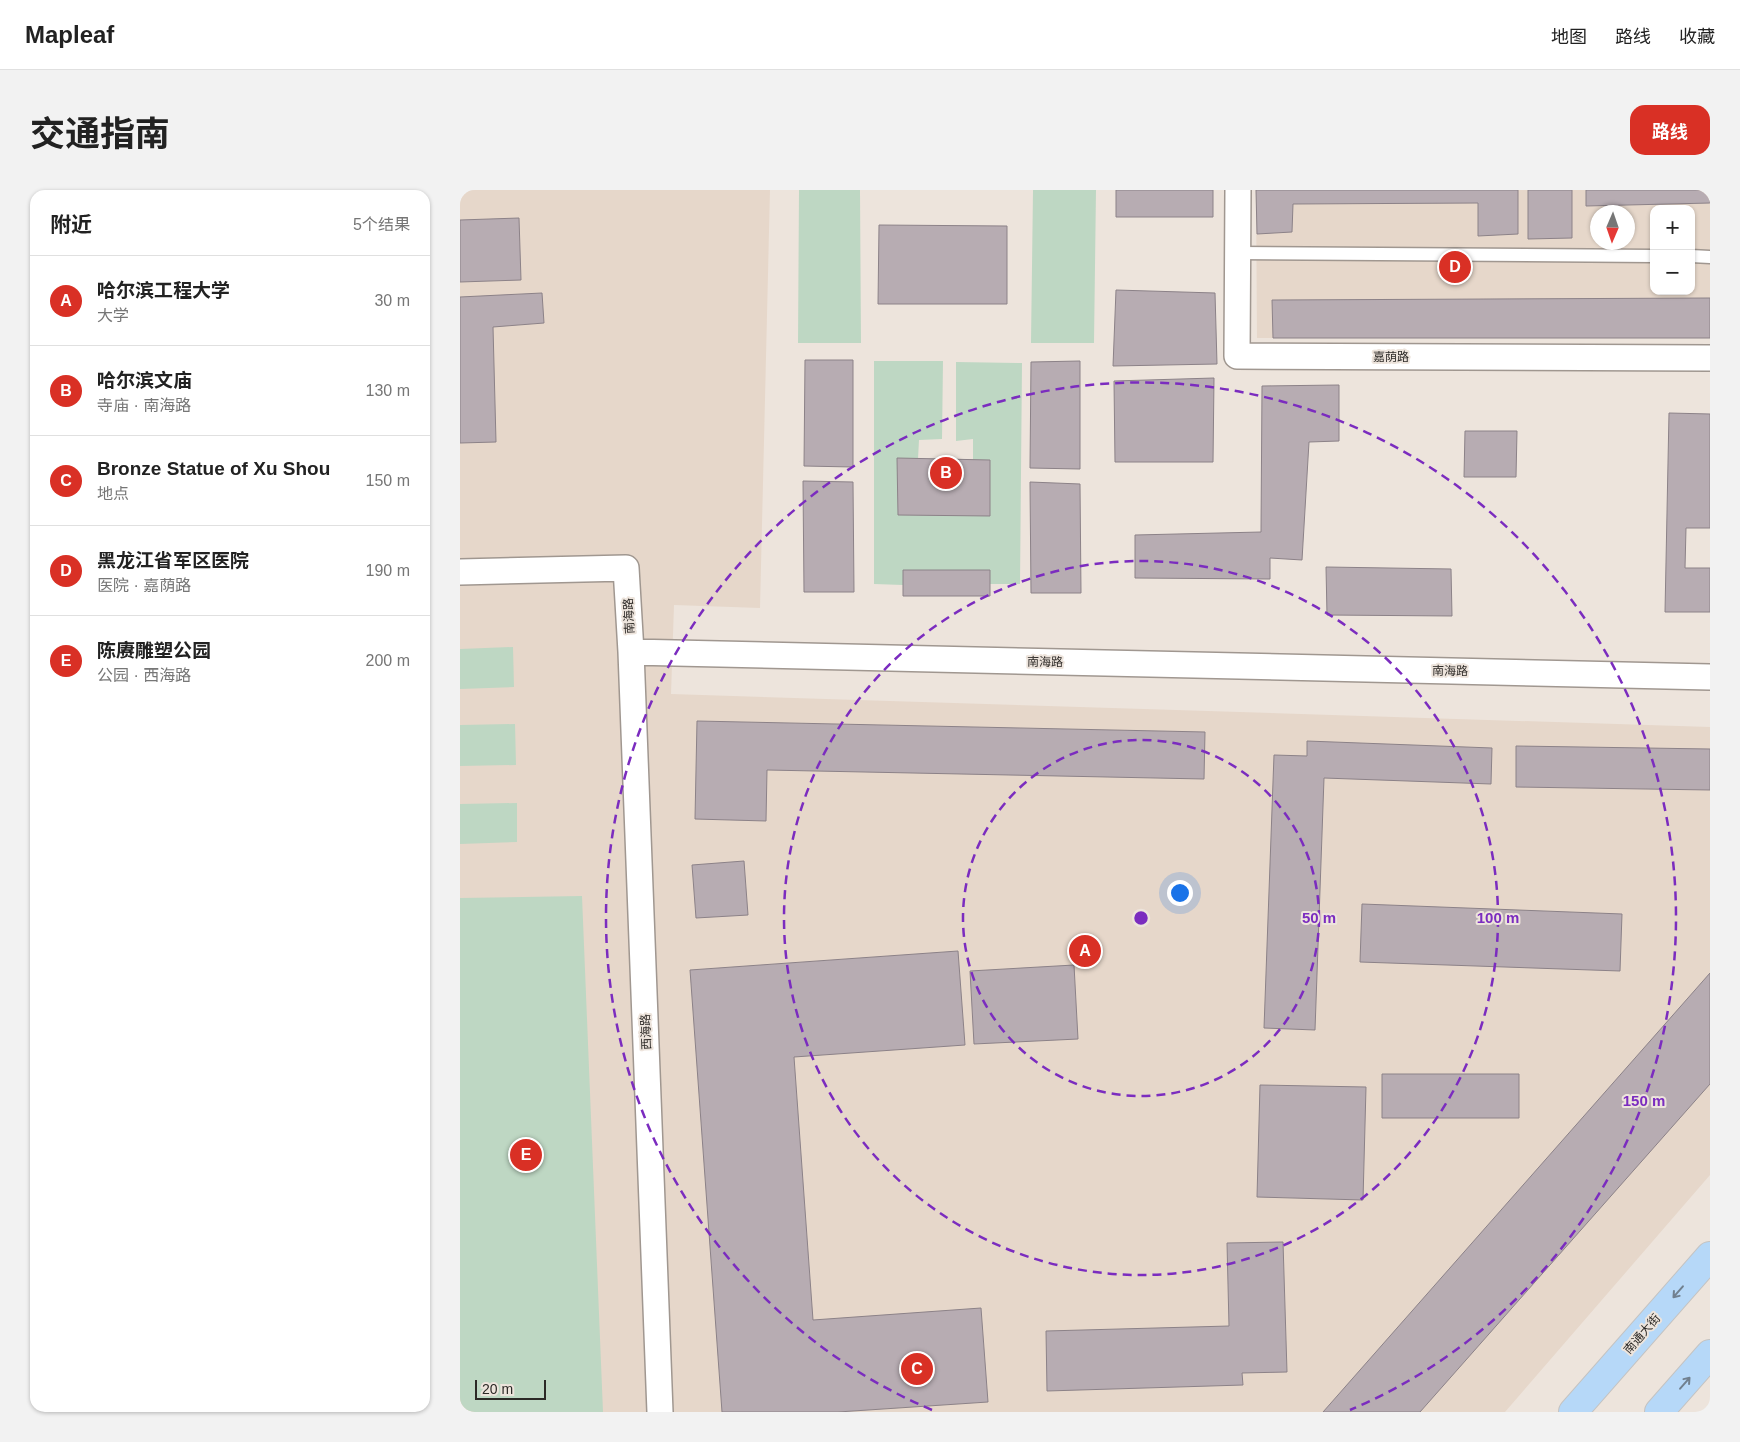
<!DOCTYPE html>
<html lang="zh">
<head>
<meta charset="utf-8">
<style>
	:root { --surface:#fff; --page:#f2f2f2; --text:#222; --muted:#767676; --line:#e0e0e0; --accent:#d93025 }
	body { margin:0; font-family:Arial,"Noto Sans SC",sans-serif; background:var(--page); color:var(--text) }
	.controls { position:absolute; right:15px; top:15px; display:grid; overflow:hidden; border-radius:10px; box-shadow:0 1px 4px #0004 }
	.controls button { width:45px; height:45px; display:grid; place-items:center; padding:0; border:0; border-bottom:1px solid var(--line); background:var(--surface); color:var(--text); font:25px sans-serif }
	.compass { position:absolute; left:1130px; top:15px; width:45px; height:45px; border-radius:50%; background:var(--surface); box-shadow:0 1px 4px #0004; rotate:182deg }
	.scale { position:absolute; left:15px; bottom:12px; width:71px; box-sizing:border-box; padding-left:5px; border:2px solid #2c2926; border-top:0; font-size:14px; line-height:18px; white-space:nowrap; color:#2c2926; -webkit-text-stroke:4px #ede4dc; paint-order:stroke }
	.you { position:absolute; left:719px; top:702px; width:18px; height:18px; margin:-12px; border:4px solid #fff; border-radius:50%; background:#1a73e8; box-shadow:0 0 0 8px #1a73e833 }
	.badge { display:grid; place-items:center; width:32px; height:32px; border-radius:50%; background:var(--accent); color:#fff; font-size:16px; font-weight:700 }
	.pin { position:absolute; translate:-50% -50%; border:2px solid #fff; box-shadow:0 1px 5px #0006 }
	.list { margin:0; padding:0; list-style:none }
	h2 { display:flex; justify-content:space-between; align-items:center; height:65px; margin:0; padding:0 20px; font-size:21px }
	h2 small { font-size:16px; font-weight:400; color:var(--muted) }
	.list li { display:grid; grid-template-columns:32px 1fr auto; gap:15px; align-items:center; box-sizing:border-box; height:90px; padding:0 20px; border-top:1px solid var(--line) }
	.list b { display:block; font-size:19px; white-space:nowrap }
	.list p { margin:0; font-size:16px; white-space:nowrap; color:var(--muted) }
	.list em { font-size:16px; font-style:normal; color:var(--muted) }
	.map { position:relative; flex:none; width:1250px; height:1222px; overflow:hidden; border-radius:15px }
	header { display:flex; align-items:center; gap:30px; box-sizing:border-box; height:70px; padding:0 25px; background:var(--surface); border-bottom:1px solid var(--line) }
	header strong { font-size:24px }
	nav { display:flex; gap:28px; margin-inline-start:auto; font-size:18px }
	.intro { display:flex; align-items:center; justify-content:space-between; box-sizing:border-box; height:120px; padding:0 30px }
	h1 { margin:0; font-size:35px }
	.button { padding:12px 22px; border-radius:15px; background:var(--accent); color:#fff; font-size:18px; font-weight:700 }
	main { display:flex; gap:30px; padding:0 30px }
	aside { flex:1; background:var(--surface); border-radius:15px; box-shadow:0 1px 4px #0004 }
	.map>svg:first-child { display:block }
</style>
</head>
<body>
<header>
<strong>Mapleaf</strong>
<nav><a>地图</a><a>路线</a><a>收藏</a></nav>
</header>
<div class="intro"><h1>交通指南</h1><a class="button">路线</a></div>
<main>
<aside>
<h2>附近<small>5个结果</small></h2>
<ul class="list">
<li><span class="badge">A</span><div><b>哈尔滨工程大学</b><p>大学</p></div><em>30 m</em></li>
<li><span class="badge">B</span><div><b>哈尔滨文庙</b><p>寺庙 · 南海路</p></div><em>130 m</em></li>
<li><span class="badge">C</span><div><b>Bronze Statue of Xu Shou</b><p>地点</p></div><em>150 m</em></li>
<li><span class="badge">D</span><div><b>黑龙江省军区医院</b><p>医院 · 嘉荫路</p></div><em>190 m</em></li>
<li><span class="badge">E</span><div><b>陈赓雕塑公园</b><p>公园 · 西海路</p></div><em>200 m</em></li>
</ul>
</aside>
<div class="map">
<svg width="1250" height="1222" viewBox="0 0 1250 1222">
	<rect width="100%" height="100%" fill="#ede4dc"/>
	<path fill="#e6d7ca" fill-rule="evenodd" d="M0,0H310L300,418L214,415L211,504L1250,537V985L1045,1222H0Z
		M796,0H1250V148H797ZM1194,19H1231V101H1194ZM1138,22H1168V52H1138Z"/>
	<path fill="#bed7c3" d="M339,0H400L401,153H338Z
		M573,0H636L634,153H571Z
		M414,171H483L482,249L459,250L458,269L513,270V249L496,251V172L562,173L560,394H530V380H443V395L414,394Z
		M53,457L54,497L0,499V459Z
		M55,534L56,575L0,576V535Z
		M57,613V652L0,654V614Z
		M122,706L143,1222H0V708Z"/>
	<path fill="#b7acb2" stroke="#8c8288" d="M656,0H753V27H656Z
		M796,0H1058V44L1018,46V13L833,14L832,42L797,44Z
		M1068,0H1112V48L1068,49Z
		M1126,0H1250V13L1126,16Z
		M59,28L61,90L0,92V30Z
		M419,35L547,36V114H418Z
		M656,100L755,103L757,174L653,176Z
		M82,103L84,133L33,137L36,252L0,253V107Z
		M1250,108V148H813L812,110Z
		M345,170H393V277L344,276Z
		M620,171V279L570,278L571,172Z
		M754,188L753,272H655L654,191Z
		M879,195V251L849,252L842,370L810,368V389L675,388V345L801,342L802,196Z
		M1209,223L1250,224V338H1226L1225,378H1250V422H1205Z
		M1005,241H1057L1056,287H1004Z
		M437,268L530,270V326L438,325Z
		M343,291L393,292L394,402H344Z
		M570,292L620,294L621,403H571Z
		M866,377L991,379L992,426L867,425Z
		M443,380H530V406H443Z
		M237,531L745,542L744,589L307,580L306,631L235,629Z
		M847,551L1032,558L1031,594L864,588L855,840L804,838L814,565L847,566Z
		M1056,556L1250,559V600L1056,597Z
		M284,671L288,725L236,728L232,675Z
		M902,714L1162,724L1160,781L900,772Z
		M498,761L505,855L334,867L353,1130L521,1118L528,1212L378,1222H262L230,780Z
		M614,775L618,849L514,854L510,781Z
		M1250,783V894L960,1222H863Z
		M922,884H1059V928H922Z
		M800,895L906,897L903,1010L797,1007Z
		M823,1052L827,1182L782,1183L783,1195L587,1201L586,1141L769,1136L767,1053Z"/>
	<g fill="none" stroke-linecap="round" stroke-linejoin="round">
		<defs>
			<path id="service" d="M778,63L1194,66
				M1231,66L1250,67"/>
			<path id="minor" d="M778,0L777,166L1250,168
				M0,382L166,378L171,462L1250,487
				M171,462L200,1222"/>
			<path id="trunk" d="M1113,1222L1250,1066
				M1199,1222L1250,1164"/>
		</defs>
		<use href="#service" stroke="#a09790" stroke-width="15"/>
		<use href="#minor" stroke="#a09790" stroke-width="28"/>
		<use href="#trunk" stroke="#c4c3c2" stroke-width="30"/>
		<use href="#service" stroke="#fff" stroke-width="12"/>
		<use href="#minor" stroke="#fff" stroke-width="25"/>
		<use href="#trunk" stroke="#b6d8f8" stroke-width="28"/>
	</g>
	<defs><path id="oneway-shaft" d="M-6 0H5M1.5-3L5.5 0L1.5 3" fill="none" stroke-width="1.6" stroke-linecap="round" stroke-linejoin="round" transform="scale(1.25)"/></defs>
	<g stroke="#71808f">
		<use href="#oneway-shaft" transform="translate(1218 1102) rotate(131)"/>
		<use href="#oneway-shaft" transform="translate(1225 1193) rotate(-49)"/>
	</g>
	<g fill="none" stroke="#7b2cbf" stroke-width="2.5" stroke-dasharray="9 6">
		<circle cx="681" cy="728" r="178"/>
		<circle cx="681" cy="728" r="357"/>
		<path d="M472 1220A535 535 0 1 1 890 1220"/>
	</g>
	<g text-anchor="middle" stroke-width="4" stroke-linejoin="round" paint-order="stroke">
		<g font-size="12" fill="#2c2926" stroke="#ede4dc">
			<text x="931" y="171">嘉荫路</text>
			<text transform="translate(169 426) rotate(-93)" y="4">南海路</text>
			<text transform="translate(585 472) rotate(1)" y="4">南海路</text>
			<text transform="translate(990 481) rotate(1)" y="4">南海路</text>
			<text transform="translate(186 842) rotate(-92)" y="4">西海路</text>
			<text transform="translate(1182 1144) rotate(-49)" y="4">南通大街</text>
		</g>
	</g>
	<circle cx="681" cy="728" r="8" fill="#7b2cbf" stroke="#ede4dc" stroke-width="2.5"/>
	<g font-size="15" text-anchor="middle" font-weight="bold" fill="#7b2cbf" stroke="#ede4dc" stroke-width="4" stroke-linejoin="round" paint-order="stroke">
		<text x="859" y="733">50 m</text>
		<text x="1038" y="733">100 m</text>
		<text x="1184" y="916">150 m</text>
	</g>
</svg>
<div class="controls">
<button>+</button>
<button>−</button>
</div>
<svg class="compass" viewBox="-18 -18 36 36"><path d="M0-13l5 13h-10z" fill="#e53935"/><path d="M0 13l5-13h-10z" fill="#767676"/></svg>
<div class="scale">20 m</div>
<div class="you"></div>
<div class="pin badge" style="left:625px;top:761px">A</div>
<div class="pin badge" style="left:486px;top:283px">B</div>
<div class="pin badge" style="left:457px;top:1179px">C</div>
<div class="pin badge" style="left:995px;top:77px">D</div>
<div class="pin badge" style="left:66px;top:965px">E</div>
</div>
</main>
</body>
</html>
